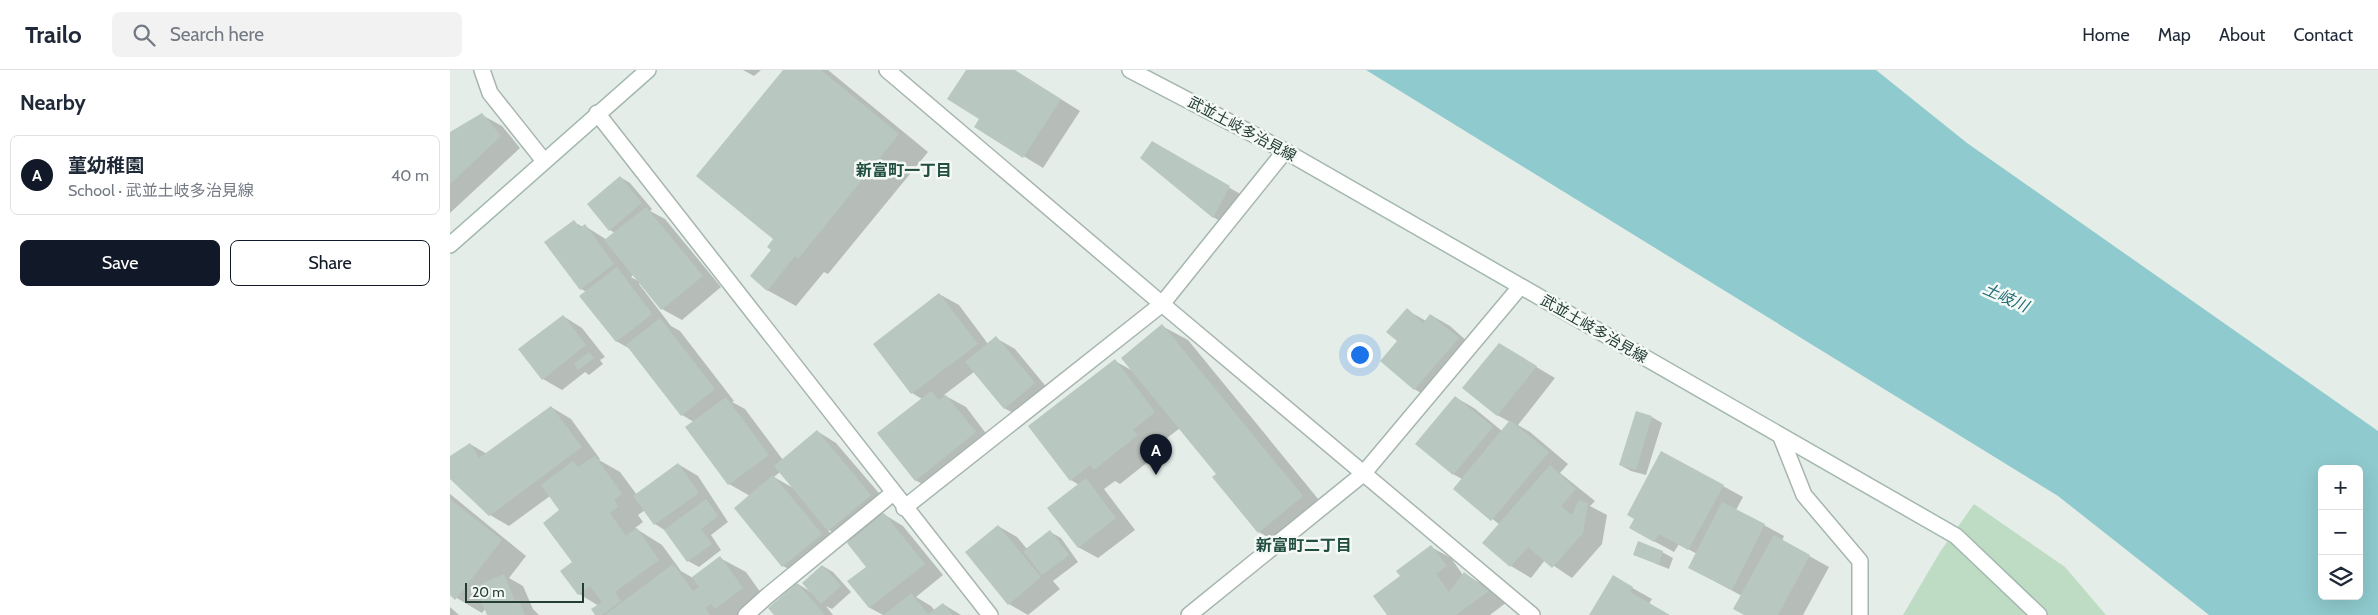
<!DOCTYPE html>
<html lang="en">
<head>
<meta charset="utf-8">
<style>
	:root { --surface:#fff; --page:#f2f2f3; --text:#1f2937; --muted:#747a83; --line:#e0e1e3; --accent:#111827 }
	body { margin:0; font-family:Cabin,"Noto Sans JP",sans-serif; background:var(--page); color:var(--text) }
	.controls { position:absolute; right:15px; bottom:15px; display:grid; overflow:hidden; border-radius:8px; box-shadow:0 5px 20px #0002 }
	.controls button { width:45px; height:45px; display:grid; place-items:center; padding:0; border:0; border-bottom:1px solid var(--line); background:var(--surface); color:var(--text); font:25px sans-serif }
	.scale { position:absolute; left:15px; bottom:12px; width:119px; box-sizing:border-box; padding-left:5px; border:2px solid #243d35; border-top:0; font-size:14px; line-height:18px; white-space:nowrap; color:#243d35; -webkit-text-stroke:4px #f4f9f6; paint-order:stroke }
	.you { position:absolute; left:909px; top:284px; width:18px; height:18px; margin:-12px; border:4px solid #fff; border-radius:50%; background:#1a73e8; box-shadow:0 0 0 8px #1a73e833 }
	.badge { display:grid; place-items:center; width:32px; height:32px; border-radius:50%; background:var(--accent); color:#fff; font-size:16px; font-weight:700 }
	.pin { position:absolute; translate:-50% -41px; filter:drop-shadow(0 1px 2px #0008) }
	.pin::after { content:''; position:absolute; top:26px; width:18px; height:15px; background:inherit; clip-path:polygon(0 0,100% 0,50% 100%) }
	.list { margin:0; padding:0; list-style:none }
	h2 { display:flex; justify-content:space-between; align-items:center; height:65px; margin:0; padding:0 20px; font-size:21px }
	h2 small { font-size:16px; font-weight:400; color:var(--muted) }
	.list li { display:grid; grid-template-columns:32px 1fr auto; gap:15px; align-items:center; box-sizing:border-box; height:80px; margin:0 10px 10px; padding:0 10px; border:1px solid var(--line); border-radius:8px }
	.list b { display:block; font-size:19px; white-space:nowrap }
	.list p { margin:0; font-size:16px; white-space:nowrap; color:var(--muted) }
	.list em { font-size:16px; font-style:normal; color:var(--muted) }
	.actions { display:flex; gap:10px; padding:15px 20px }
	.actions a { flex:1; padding:11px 0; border:1px solid var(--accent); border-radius:8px; text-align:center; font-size:18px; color:var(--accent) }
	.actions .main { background:var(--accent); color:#fff }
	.icon { flex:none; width:28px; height:28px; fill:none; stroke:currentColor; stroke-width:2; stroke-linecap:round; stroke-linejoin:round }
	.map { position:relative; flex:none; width:1928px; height:545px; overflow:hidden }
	header { display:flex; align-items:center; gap:30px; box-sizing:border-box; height:70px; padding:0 25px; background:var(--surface); border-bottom:1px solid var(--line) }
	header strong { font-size:24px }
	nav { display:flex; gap:28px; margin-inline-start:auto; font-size:18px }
	.search { width:350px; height:45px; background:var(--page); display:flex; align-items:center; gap:12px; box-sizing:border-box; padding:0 18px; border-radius:8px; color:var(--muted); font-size:19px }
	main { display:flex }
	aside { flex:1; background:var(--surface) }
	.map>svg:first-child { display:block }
</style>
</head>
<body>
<header>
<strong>Trailo</strong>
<div class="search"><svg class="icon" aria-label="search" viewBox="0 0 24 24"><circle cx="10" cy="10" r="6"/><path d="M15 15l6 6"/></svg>Search here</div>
<nav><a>Home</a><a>Map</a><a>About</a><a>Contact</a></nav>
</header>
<main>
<aside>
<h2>Nearby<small></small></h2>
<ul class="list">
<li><span class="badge">A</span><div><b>菫幼稚園</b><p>School · 武並土岐多治見線</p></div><em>40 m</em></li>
</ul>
<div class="actions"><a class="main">Save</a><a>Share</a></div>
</aside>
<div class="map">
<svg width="1928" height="545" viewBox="0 0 1928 545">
	<rect width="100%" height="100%" fill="#e4ede8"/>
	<path fill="#bedcc4" d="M1524,434L1615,497L1656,545H1453L1490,482Z"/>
	<path fill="#8fcace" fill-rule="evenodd" d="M916,0H1426L1517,73L1928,361V545H1759L1608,426ZM1872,399H1909V526H1872Z"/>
	<path fill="#0003" fill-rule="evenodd" d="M293,0H311L304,6Z
		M335,0H378L478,82L378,204L374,202L346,236L317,220L325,169Z
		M517,0H564L630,41L593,98L526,57L531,49Z
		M32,45L52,56L70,78L0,143V63Z
		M702,73L799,129L782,158L763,147Z
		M170,107L180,113L202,139L200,141L215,149L271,217L232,250L212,239L184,204L181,207L190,212L189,214L221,256L230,261L284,331L282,332L295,339L333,390L367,361L386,373L440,436L432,443L453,456L493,505L466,527L481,536L485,541L493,534L511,545H433L420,538L399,512L418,497L399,472L377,459L390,476L353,507L333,496L300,426L279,414L237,357L244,352L232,345L182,280L166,271L137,222L131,219L124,152L133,157L135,156L157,170L165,163L160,160ZM330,402L343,418L324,407Z
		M489,224L509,235L538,274L546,268L565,279L603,325L574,349L554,338L524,302L494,325L516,337L544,374L485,421L465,410L472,329L462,323L424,274Z
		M957,240L976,251L981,245L1000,256L1027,280L984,330L964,319Z
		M113,246L132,258L155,287L150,290L153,294L139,305L135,302L112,320L93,309Z
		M712,256L738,270L878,441L834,477L809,462L767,404L730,358L708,375L713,380L670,414L665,411L654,419L685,460L648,488L628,477L629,415L621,410L665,291L683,301Z
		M1049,275L1105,308L1068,355L1080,362L1118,394L1110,403L1145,431L1140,436L1157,445L1152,474L1122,508L1095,490L1081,508L1061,496L1034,473L1050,455L1004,418L1012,409L1003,404L1005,327L1024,338L1052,361L1060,352L1047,345Z
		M101,337L121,349L150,389L149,390L170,402L187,425L228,394L248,406L278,452L261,465L271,480L249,497L238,491L216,461L205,454L195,440L188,445L193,452L185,458L212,475L231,501L243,508L270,488L296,502L318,533L302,545H147L149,536L129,524L111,441L100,426L59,456L40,445L0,407V388L20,374L37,384Z
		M1202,347L1212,353L1196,405L1181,401L1170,395Z
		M1273,416L1293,427L1286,440L1334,466L1332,471L1379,497L1353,545H1296L1292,526L1240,498L1247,484L1229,474L1224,482L1200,469Z
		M0,424L76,486L59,508L73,516L83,539L89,545H39L36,538L32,543L0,524Z
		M548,456L567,467L577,479L600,462L611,468L628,492L603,511L610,519L578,545L559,534Z
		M981,477L1001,488L1013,505L1014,504L1034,515L1057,532L1040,545H939Z
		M1212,482L1223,488L1219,499L1184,485Z
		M373,496L383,502L401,522L382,539L376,536L383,545H326L348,514L361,522Z
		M1163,507L1202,529L1199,534L1218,545H1141Z
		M0,537L9,545H0Z"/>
	<path fill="#b9c7c1" d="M333,0H371L449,64L348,189L345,186L317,221L300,206L321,180L317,177L323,169L246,106Z
		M516,0H565L611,29L573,88L524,57L529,49L497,29Z
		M32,43L51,66L0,114V62Z
		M702,71L780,116L763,148L690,88Z
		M170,106L192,133L159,161L137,134Z
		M196,137L253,206L211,240L154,170Z
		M124,150L130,158L135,154L164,194L130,220L94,172Z
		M167,197L202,244L166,272L129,226Z
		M489,223L528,274L461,324L423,274Z
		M957,238L973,253L980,244L1009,268L964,320L930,291L947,271L936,262Z
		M113,245L136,275L92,310L68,279Z
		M210,248L265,319L231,346L176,275Z
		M712,254L853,426L808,463L762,407L766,404L671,288Z
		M546,266L585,313L554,339L515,292Z
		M1049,273L1087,296L1047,346L1012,318Z
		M139,282L144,288L128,300L124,294Z
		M665,289L705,342L683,360L688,365L644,400L640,395L620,411L578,356Z
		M481,321L489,330L496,325L526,362L465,411L427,363Z
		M1005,326L1043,357L1003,405L965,374Z
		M276,327L319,385L278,415L235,357Z
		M101,336L132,377L39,446L0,409V386L20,373L29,388Z
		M1186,341L1202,346L1186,400L1169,395Z
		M1060,350L1099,382L1041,451L1003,419Z
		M367,360L421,425L378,461L324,396Z
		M1211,381L1274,415L1238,480L1209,464L1204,472L1179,458L1184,449L1177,445Z
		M145,386L172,424L164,430L168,437L160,443L176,466L187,458L209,490L165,522L171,531L152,545H145L141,539L152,532L140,516L128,525L110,501L122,492L93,453L109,440L91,415L123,391L128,397Z
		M228,393L249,423L204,455L183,426Z
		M1100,395L1126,419L1111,436L1122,445L1129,430L1138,433L1133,463L1102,498L1078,477L1060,497L1032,473Z
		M323,405L372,464L332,497L284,438Z
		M636,408L666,448L628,478L597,438Z
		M0,429L52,470L5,530L0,525Z
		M256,429L268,446L251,459L262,474L237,492L214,460Z
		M1272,432L1315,454L1282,520L1238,498Z
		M434,443L475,494L419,538L397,511L416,497L397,473Z
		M548,455L591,507L558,535L515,482Z
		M600,460L619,485L592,505L573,481Z
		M1324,465L1360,485L1328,545H1294L1283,539Z
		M1188,471L1213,481L1209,494L1183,485Z
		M981,475L997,496L986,504L999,522L1014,502L1039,521L1006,545H937L923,526L950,506L946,501Z
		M270,486L293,518L265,539L261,534L255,538L260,545H155L223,494L243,521L249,517L242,507Z
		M372,495L391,516L371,534L352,513Z
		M54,504L65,531L68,529L75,545H37L25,517Z
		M1163,505L1183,517L1180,522L1220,545H1139Z
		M347,513L375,545H324L318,538Z
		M461,523L478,544L493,533L503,545H434Z"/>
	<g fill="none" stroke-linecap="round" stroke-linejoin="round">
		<defs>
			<path id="lane" d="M32,0L40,23L94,91"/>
			<path id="street" d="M437,0L712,234L1082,545
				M147,43L540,545
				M1331,367L1354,425L1410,491V545
				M454,438L712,234L835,81
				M296,545L316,527L443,423
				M739,545L913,404L1070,217"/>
			<path id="secondary" d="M680,0L835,81L1506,466L1589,545
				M0,175L198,0"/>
		</defs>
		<use href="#lane" stroke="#a7b5af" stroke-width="18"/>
		<use href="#street" stroke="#a7b5af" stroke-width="18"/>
		<use href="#secondary" stroke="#a3b8af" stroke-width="18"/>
		<use href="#lane" stroke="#fff" stroke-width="15"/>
		<use href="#street" stroke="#fff" stroke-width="15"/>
		<use href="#secondary" stroke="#fff" stroke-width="15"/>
	</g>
	<g text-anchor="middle" stroke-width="5" stroke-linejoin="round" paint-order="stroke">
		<g font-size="15" fill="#243d35" stroke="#f4f9f6">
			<text transform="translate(792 59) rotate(28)" y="5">武並土岐多治見線</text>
			<text transform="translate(1144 259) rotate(30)" y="5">武並土岐多治見線</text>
		</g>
		<g font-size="16" font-weight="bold" fill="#214e40" stroke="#f4f9f6">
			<text x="454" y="106">新富町一丁目</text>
			<text x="854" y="481">新富町二丁目</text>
		</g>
		<g font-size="16" font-style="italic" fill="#216f76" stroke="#f4f9f6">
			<text transform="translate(1556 227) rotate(24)" y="6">土岐川</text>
		</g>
	</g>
</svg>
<div class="controls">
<button>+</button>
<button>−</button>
<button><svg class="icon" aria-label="layers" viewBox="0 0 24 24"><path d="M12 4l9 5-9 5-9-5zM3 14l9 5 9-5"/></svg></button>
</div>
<div class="scale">20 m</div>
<div class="you"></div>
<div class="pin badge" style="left:706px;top:405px">A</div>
</div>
</main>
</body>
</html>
